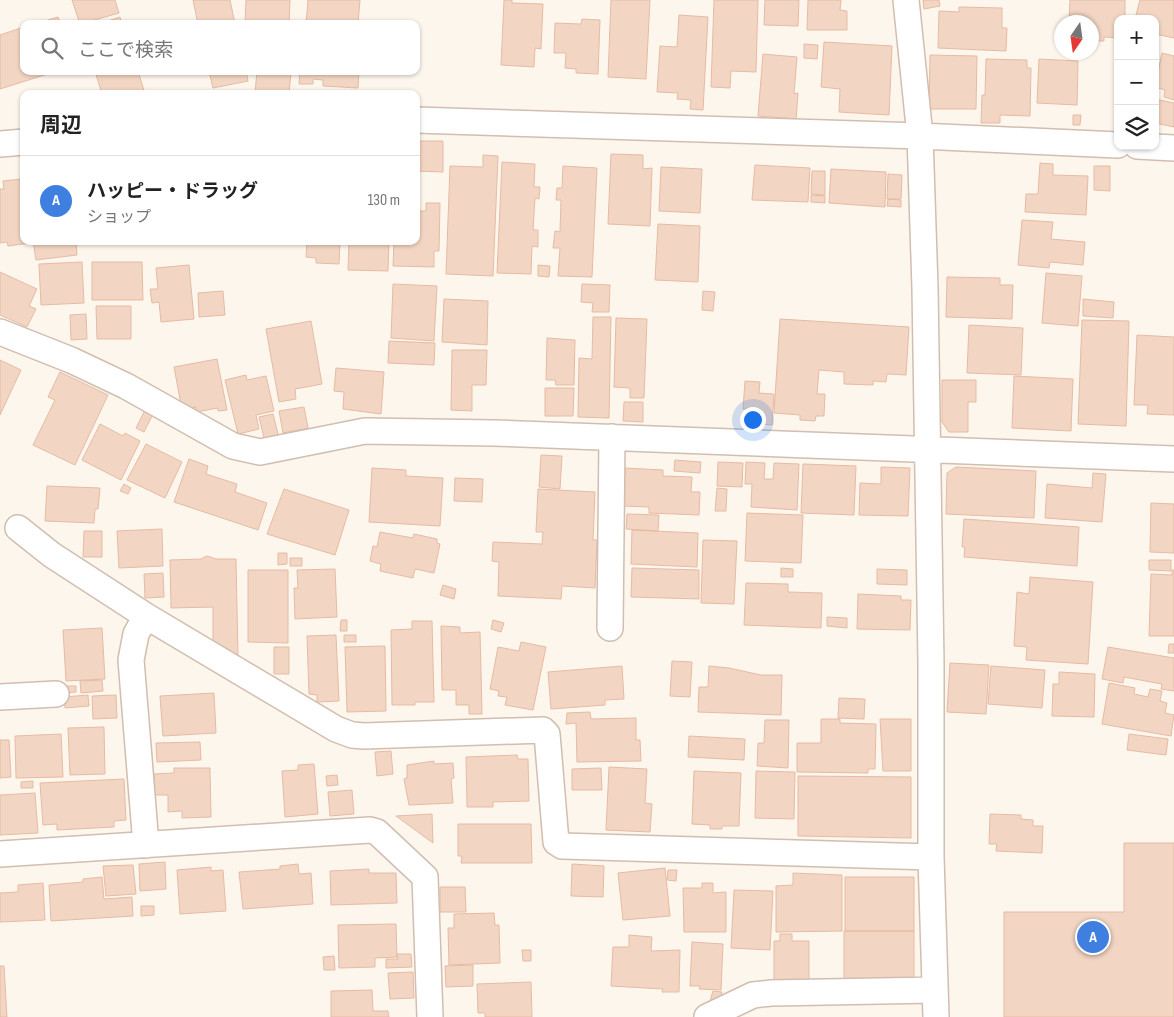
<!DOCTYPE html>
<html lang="ja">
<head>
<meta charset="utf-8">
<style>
	:root { --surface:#fff; --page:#f2f2f2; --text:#222; --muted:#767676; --line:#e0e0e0; --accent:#2563eb }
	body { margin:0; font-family:"Sofia Sans Condensed","Noto Sans JP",sans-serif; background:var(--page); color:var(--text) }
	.controls { position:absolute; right:15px; top:15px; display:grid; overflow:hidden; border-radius:10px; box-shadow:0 1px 4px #0004 }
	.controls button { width:45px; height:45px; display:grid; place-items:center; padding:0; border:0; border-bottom:1px solid var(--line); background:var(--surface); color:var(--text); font:25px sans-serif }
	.compass { position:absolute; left:1054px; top:15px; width:45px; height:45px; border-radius:50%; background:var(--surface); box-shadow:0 1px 4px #0004; rotate:193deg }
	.you { position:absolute; left:752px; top:419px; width:18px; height:18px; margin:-12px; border:4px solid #fff; border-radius:50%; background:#1a73e8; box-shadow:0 0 0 8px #1a73e833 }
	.badge { display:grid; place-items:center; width:32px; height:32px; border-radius:50%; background:var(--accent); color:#fff; font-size:16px; font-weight:700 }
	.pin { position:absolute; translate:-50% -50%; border:2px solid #fff; box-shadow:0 1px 5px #0006 }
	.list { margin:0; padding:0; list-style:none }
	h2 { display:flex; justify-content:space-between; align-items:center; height:65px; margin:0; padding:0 20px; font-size:21px }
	h2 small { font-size:16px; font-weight:400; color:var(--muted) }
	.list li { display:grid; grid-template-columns:32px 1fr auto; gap:15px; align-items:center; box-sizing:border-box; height:90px; padding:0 20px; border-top:1px solid var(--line) }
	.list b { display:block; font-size:19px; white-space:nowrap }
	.list p { margin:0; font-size:16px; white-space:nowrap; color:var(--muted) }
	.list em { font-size:16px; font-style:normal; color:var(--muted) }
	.icon { flex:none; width:28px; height:28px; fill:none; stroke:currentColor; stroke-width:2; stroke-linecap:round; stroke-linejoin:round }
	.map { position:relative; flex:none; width:1174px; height:1017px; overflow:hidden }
	.search { position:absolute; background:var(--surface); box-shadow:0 1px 4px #0004; left:20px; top:20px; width:400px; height:55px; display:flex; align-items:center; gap:12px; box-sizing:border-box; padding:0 18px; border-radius:10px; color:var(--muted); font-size:19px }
	.panel { position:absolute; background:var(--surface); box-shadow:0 1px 4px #0004; left:20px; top:90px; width:400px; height:155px; border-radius:10px }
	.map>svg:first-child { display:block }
</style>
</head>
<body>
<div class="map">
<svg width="1174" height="1017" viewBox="0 0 1174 1017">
	<rect width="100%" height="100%" fill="#fdf6ec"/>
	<path fill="#f3d5c3" stroke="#e6bba3" d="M72,0H115L119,13L80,24Z
		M193,0H230L235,24H198Z
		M246,0H290L289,24H245Z
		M308,0H360L358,24H306Z
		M504,0H512V3L543,4L541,49L535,48L534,67L501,65Z
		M611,0H650L646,79L608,77Z
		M714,0H758L756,72L731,71L730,88L711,87Z
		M765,0H799L798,26L764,25Z
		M808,0H841L840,10L847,11V30H807Z
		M923,0H939L940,6L924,9Z
		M1070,0H1125V19H1118V38L1104,37V41H1092V22H1069Z
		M1140,0H1174V38L1155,34V19H1143V16L1136,15Z
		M959,7L1002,8V28H1007L1006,51L938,48L939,11L959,12Z
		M679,15L708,17L703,110L690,109L691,100L677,99L678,93L657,92L660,46L677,47Z
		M58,17L60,24H35Z
		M120,17L122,24H99Z
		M582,19L600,20L598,74L576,73V69L565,68L566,53H554L555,23L581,24Z
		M24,27V71H57L0,89V35Z
		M824,42L892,46L889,115L839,112L840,89L821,87Z
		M804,44L818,45L817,59L804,58Z
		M1162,53L1174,56V100L1164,97L1165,90L1155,87V72H1158Z
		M763,54L797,57L794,94L798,93L796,119L758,116Z
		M930,55L977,56L976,109H929Z
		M986,59L1027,60V68H1031L1030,116L1000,115V123H981L982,95H985Z
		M1039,59L1078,61L1077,105L1037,103Z
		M95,71H138L145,94H102Z
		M209,71H246L248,81L213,88Z
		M257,71H291L289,94L255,93Z
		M300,71H359L358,88L323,86V80L313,79V84H299Z
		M1155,99L1174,103V127L1155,123Z
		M1073,115H1081L1080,125H1073Z
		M416,141H443V172L416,171Z
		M611,154L643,155V169L652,168L650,226L608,224Z
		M483,155L498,156L493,276L446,274L450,166L483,167Z
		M502,162L535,164L534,187H540L539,199L535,198L533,230H538V247L532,246L531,274L497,273Z
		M1040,163L1053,164V175L1088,176L1086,215L1025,212L1026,194H1038Z
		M755,165L810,168L808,202L752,200Z
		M563,166L597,168L592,277L558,276L560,248H553L555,231L560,232L561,200H556L557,188H562Z
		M1094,166H1110V191L1094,190Z
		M661,167L702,169L700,213L659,211Z
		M831,169L886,172L885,207L829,203Z
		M812,171H825V195L811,194Z
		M888,174L902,175L901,199H887Z
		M22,179L24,241L30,243L8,246L7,242L0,243V189H4L3,181Z
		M811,195L825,196V203L811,202Z
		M888,199L901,200V207L887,206Z
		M426,203H440L439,251H434V267L393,266L394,241H416V211H426Z
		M1022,220L1053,222L1051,239L1085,242L1083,265L1050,262L1049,268L1018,265Z
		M658,224L700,226L698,282L655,280Z
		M33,241H76L77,255L36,260Z
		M307,241H340L339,264L316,263V258L306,257Z
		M349,241H389L388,271L348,270Z
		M82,262L84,303L41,305L39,264Z
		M92,262H142L143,300H92Z
		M189,265L194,319L161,322L159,302L152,303L150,289H158L156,268Z
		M538,265L550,266L549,277L538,276Z
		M0,272L37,289L29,306L36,309L27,327L0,315Z
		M1046,273L1082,276L1078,326L1042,323Z
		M947,277L1000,278V285H1013L1012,319L946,317Z
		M393,284L437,286L434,341L391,338Z
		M582,284L610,285L609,312H592L593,303L581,302Z
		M223,291L225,315L199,317L198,293Z
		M703,291L715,292L713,311L702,310Z
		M444,299L488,301L487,345L442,342Z
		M1083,299L1114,302L1113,318L1083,316Z
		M96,306H131V339H97Z
		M86,314L87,339L71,340L70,315Z
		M593,317H611L609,418L578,417L579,358L592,359Z
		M616,318L647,319L644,398H630V388L614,387Z
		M780,319L909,327L906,375L887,374L886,382L873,381V385L844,384V372L819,370L817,394H825L824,416H816L815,421L800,420V415L774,413Z
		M1082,320L1129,321L1126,426L1078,424Z
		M311,321L322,384L295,389L296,399L279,402L266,329Z
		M969,325L1023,328L1021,375L967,373Z
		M1137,335L1174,337V415L1147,414L1148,405H1134Z
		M547,338L575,340L574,385H556L555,380H546Z
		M389,341L435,343L434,365L388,363Z
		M452,350H487L486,385H472V411L451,410Z
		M217,359L227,410L218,411V408L196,412V407L182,410L174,367Z
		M0,360L21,370L0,415Z
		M336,368L384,372L381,414L343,409L344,392L334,391Z
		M60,372L108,395L75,465L33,445L55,400L48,397Z
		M246,375L247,380L266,376L274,411L256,415L259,429L238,434L225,380Z
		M1014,376L1073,379L1071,431L1012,428Z
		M942,380H976V402H968V432H949L942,422Z
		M745,381L760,382L759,393L774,394L772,425L748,423L749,409H743Z
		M545,388H574L573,416H545Z
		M624,402H643V422L623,421Z
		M304,407L308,428L283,433L279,411Z
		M145,410L153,414L144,432L136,428Z
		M273,414L279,438L265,442L259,417Z
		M100,424L123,436L125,433L140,441L121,480L82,460Z
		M146,444L182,462L165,498L127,480Z
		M541,455L562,456L560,489L539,487Z
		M189,459L208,466L206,474L237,484L235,492L267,503L258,530L174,502Z
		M675,460L701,462L700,473L674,471Z
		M718,462L743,463L742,487L717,486Z
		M746,462L765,463L764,479H773L774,463L799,464L797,510L751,507L752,484H745Z
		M803,464L856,466L854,515L801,513Z
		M881,467L910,468L908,516L859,515L860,483L881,484Z
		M956,467L1036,471L1034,518L946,514L947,473Z
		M372,468L406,470V476L443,478L440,526L369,522Z
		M625,468L663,470V476L692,477L691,492H700L699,515L649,513V507L623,506Z
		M1093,473L1106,474L1102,522L1045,518L1047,484L1092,488Z
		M455,478L483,479L482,502L454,501Z
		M124,484L131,488L128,494L120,491Z
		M47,486L100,488L98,509H95L94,523L45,521Z
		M717,488L727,489L726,511H715Z
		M284,489L349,510L335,555L267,534Z
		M538,489L595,492L593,540H597L595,588L562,586L561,599L498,596L499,562L492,561L493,542L542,544L543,532H536Z
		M1151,503L1174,504V553L1150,552Z
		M747,513L803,515L801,563L745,561Z
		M627,514L659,515L658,531L626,529Z
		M964,519L1079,527L1077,566L964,557L965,547H962Z
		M162,529L163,566L119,568L117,531Z
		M632,530L698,533L697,567L631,564Z
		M84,531H102V557H83Z
		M380,532L413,538L414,534L437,539V543L440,544L434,573L415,569L413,578L380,571L381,564L370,561L373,546L377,547Z
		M703,540L737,541L734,604L701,603Z
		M278,553H287V564L278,565Z
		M207,556L216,559H236L238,656L213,641V607L171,608L170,560L201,559Z
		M290,558H302V566H290Z
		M1149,560H1171V571L1149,570Z
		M632,568L699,570V599L631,597Z
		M781,568L793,569V577H781Z
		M335,569L337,617L295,619L294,588H298L297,570Z
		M877,569L907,570V585L877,584Z
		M248,570H288V643L248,642Z
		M1172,570H1174V636H1149L1151,574L1172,575Z
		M163,573L164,597L145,598L144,574Z
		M1030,577L1093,582L1088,664L1026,660L1027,647L1014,646L1017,592L1029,594Z
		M746,583L788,584V592L822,593L821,628L744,625Z
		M443,585L456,589L454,599L440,595Z
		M858,594L901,596V600H911L910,630L857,629Z
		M827,617L847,618V628L827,626Z
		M341,620H347V631H340Z
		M493,620L504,623L501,632L491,629Z
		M412,621H432L434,702H415V705H392L391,630L412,629Z
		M441,626L460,627V633L480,632L482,714H469V705H456V690H442Z
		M102,628L105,679L66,681L63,630Z
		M336,635L339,701L317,702V695L309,694L307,636Z
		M344,635H356V642H344Z
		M521,642L546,647L533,710L505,705L507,697L498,696L499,691L490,689L498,647L519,651Z
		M1169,644H1174V653H1168Z
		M385,646L386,711L347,712L345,647Z
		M274,647H289V674H274Z
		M1108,647L1174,658V691L1161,689L1162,684L1124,677L1123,683L1102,679Z
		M672,661L692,662L690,697L670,696Z
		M950,663L989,665L986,714L947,712Z
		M622,666L624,699L605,700V705L551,709L548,672Z
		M709,666L729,668L761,675H782L781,715L698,712L699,687H708Z
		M991,666L1045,670L1042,708L988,704Z
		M1059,672L1095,674L1094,717L1052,716L1053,684H1059Z
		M102,680L103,691L81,693L80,681Z
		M1109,683L1135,688L1134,694L1148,697L1150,689L1162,691L1160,701L1167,703L1165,713L1174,715L1171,736L1102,724Z
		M64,686H76V692L64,693Z
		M214,693L216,733L163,736L160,696Z
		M88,695L89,706L65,708L64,697Z
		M116,695L117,718L93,719L92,696Z
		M839,698L865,699L864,719L838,718Z
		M590,712L591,719L636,718V740H640L641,761L577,762L576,723L566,724L567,713Z
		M821,719H840V723L876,724L875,769H868V773L797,772V743H821Z
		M880,719H911V771H883Z
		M765,720H789L788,768L757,766L758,743H764Z
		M104,727L105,774L70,775L68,728Z
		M61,734L63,777L16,778L15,736Z
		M1129,734L1168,739L1166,755L1127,750Z
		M689,736L745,739L744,760L688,757Z
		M0,740H9L11,777L0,778Z
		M200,742L201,760L157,762L156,743Z
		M391,751L393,774L377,776L375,752Z
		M517,755L518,759H528L529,801L493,802V807H467L466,757Z
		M434,761V764L453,763L454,778L451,779L453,803L409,805L404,779L407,778V765Z
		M314,764L318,814L285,817L282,771L298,770V765Z
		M609,767L647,769L645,803L652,804L650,832L606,830Z
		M174,768H210L211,817L182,818V811L168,812V795H155L154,774L174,773Z
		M601,768L602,790H572V769Z
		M694,771L741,773L739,826H722V829H710V825L692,824Z
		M756,771L795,772L794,819L755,818Z
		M337,775L338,785L327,786L326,776Z
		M798,776L911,777V838L798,836Z
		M124,779L126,820L114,821V827L57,830V824L43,825L40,783Z
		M33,781V788H21V782Z
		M352,790L354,814L330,816L328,792Z
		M35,793L38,833L0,835V795Z
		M432,814L433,843L396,816Z
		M990,814L1021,815V819L1033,820V826H1043L1042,853L996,851L997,844H989Z
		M458,824H531L532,863H461L462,856H458Z
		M1124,843H1174V1017H1004V912H1124Z
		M165,862L166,889L140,891L139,864Z
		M298,864L299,874L311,873L313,904L243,909L239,872L280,869V866Z
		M572,864L604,866L603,897L571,896Z
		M133,865L136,894L106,896L103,866Z
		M211,867V871L223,870L226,911L180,914L177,870Z
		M665,868L670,916L623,920L618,873Z
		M369,869V873H396L397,903L331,905L330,871Z
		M668,870H677L676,881L667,880Z
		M793,873L842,875V931L776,932V886L793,885Z
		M102,877L104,899L132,897L133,916L51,921L49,885L83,882V879Z
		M845,877H914V931H845Z
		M43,883L45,920L0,922V893L18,892V885Z
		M702,883H713V893L726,892V932H684L683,888H702Z
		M440,887H465L466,912H440Z
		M734,890L773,891L770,950L731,948Z
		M141,906H154V915L141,916Z
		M494,913L495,925H499L500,963L449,965L448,928H454V914Z
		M396,924L397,957L375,958V967L339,968L338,925Z
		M844,931H914V982H844Z
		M780,934H792V941H809V981H774V941H780Z
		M629,935L652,937L651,951L680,950L679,992H662L663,989L611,986L613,947H629Z
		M692,942L723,944L721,990L699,989L700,986H690Z
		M522,950H531V961H523Z
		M397,954H411L412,967L386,968V959H398Z
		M334,956L335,970H324L323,957Z
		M473,965V986L446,987L445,966Z
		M0,966H4L7,1017H0Z
		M413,972L414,998L390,999L388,973Z
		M531,982L532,1017H485V1013H478L477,984Z
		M372,990L373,1011H388L389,1017H331V991Z
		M713,991L722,992L719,1003L710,1001Z"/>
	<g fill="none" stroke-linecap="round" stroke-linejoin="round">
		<defs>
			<path id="street" d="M906,0L920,136L925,288L931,663V857L936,1017
				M416,120L920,136L1118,145
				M0,144L24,142
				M1137,146L1174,148
				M0,332L71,360L126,386L233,446L260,452L365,431L494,433L1174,459
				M18,528L52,555L146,616L336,729L352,735L364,736L543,730L547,734L556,842L562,846L931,857
				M610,628L612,437
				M0,697L56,694
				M146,845L131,660L136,634L146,616
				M0,854L370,830L377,832L425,877L430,1017
				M707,1017L753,995L771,993L935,990"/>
		</defs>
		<use href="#street" stroke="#d1beb0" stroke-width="28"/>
		<use href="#street" stroke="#fff" stroke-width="25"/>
	</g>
</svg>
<div class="controls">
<button>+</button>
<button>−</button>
<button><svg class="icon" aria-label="layers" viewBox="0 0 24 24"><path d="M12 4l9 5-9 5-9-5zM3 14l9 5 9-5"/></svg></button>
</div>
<svg class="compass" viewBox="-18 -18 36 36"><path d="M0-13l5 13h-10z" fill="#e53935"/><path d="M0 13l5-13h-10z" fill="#767676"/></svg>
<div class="you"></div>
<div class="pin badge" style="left:1093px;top:937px;background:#3f7fe0">A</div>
<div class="search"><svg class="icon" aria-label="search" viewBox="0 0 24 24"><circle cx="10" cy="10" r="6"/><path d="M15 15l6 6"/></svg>ここで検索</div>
<section class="panel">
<h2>周辺<small></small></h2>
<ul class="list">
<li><span class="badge" style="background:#3f7fe0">A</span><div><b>ハッピー・ドラッグ</b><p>ショップ</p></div><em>130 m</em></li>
</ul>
</section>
</div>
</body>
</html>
